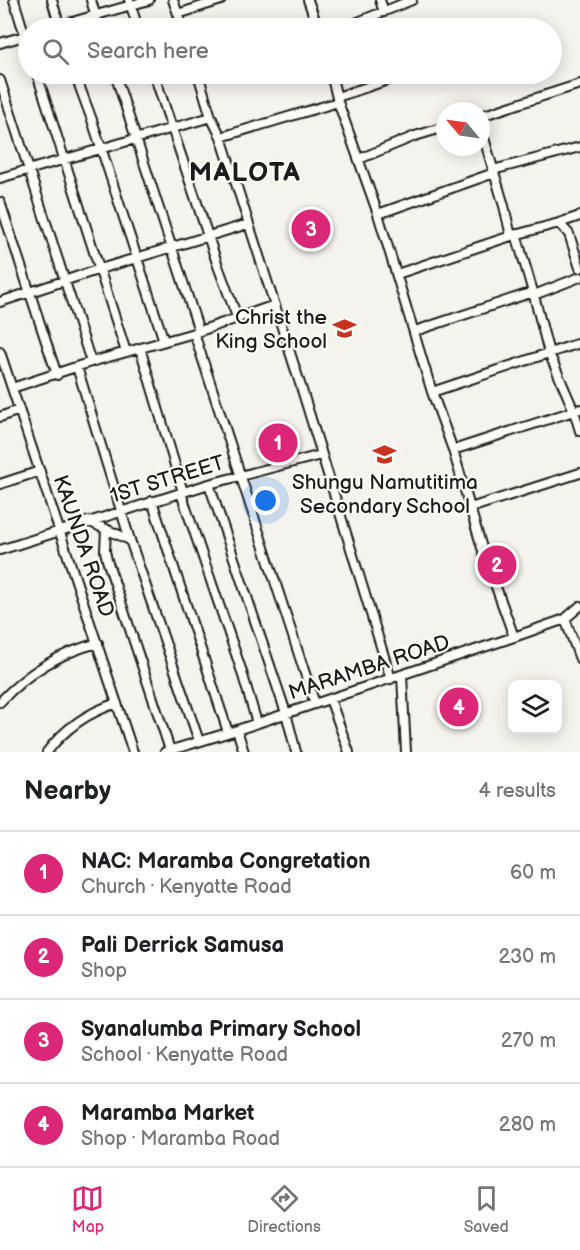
<!DOCTYPE html>
<html lang="en">
<head>
<meta charset="utf-8">
<style>
	:root { --surface:#fff; --page:#f6f6f6; --text:#202124; --muted:#757577; --line:#e0e0e0; --accent:#db2777 }
	body { margin:0; font-family:"Balsamiq Sans",sans-serif; background:var(--page); color:var(--text) }
	.controls { position:absolute; right:18px; bottom:18px; display:grid; overflow:hidden; border-radius:12px; box-shadow:0 3px 15px #0003 }
	.controls button { width:54px; height:54px; display:grid; place-items:center; padding:0; border:0; border-bottom:2px solid var(--line); background:var(--surface); color:var(--text); font:30px sans-serif }
	.compass { position:absolute; left:436px; top:102px; width:54px; height:54px; border-radius:50%; background:var(--surface); box-shadow:0 3px 15px #0003; rotate:299deg }
	.you { position:absolute; left:266px; top:501px; width:21px; height:21px; margin:-15px; border:4px solid #fff; border-radius:50%; background:#1a73e8; box-shadow:0 0 0 9px #1a73e833 }
	.badge { display:grid; place-items:center; width:39px; height:39px; border-radius:50%; background:var(--accent); color:#fff; font-size:20px; font-weight:700 }
	.pin { position:absolute; translate:-50% -50%; border:3px solid #fff; box-shadow:0 2px 6px #0006 }
	.list { margin:0; padding:0; list-style:none }
	h2 { display:flex; justify-content:space-between; align-items:center; height:78px; margin:0; padding:0 24px; font-size:26px }
	h2 small { font-size:20px; font-weight:400; color:var(--muted) }
	.list li { display:grid; grid-template-columns:39px 1fr auto; gap:18px; align-items:center; box-sizing:border-box; height:84px; padding:0 24px; border-top:2px solid var(--line) }
	.list b { display:block; font-size:22px; white-space:nowrap }
	.list p { margin:0; font-size:20px; white-space:nowrap; color:var(--muted) }
	.list em { font-size:20px; font-style:normal; color:var(--muted) }
	.icon { flex:none; width:33px; height:33px; fill:none; stroke:currentColor; stroke-width:2; stroke-linecap:round; stroke-linejoin:round }
	.map { position:relative; flex:none; width:580px; height:752px; overflow:hidden }
	.search { position:absolute; background:var(--surface); box-shadow:0 3px 15px #0003; left:18px; right:18px; top:18px; height:66px; display:flex; align-items:center; gap:15px; box-sizing:border-box; padding:0 21px; border-radius:33px; color:var(--muted); font-size:22px }
	.sheet { height:414px; background:var(--surface) }
	nav { display:flex; justify-content:space-around; align-items:center; box-sizing:border-box; height:84px; border-top:2px solid var(--line); background:var(--surface); font-size:16px; color:var(--muted) }
	nav a { display:grid; justify-items:center; gap:3px }
	nav .on { color:var(--accent) }
	.map>svg:first-child { display:block }
</style>
</head>
<body>
<div class="map">
<svg width="580" height="752" viewBox="0 0 580 752">
	<rect width="100%" height="100%" fill="#f4f3ee"/>
	<filter id="ink" filterUnits="userSpaceOnUse"><feTurbulence type="fractalNoise" baseFrequency=".0167" numOctaves="2"/><feDisplacementMap in="SourceGraphic" scale="12" xChannelSelector="R" yChannelSelector="G"/><feConvolveMatrix kernelMatrix="1 2 1 2 8 2 1 2 1" color-interpolation-filters="sRGB"/></filter>
	<g filter="url(#ink)">
		<g fill="none" stroke-linecap="round" stroke-linejoin="round">
			<defs>
				<path id="minor" d="M14,0L28,46
					M52,0L60,28
					M91,0L99,28
					M129,0L138,28
					M173,0L183,28
					M308,0L318,28
					M380,0L384,12
					M178,14L221,0
					M51,28L149,0
					M343,28L412,0
					M0,43L28,35
					M37,74L126,352
					M75,74L92,120L164,341
					M115,74L199,331
					M154,74L218,266L237,317
					M198,74L211,117L221,137L303,393L391,679
					M331,74L338,102L378,214L432,392L453,450L482,548L514,637
					M199,77L210,74
					M0,80L91,362
					M337,97L406,74
					M481,116L580,84
					M481,128L504,206L511,236
					M221,137L338,102
					M359,159L415,136L445,127
					M493,170L580,147
					M0,178L211,117
					M0,202L57,375
					M378,214L494,173
					M559,223L580,216
					M516,234L533,292
					M397,274L511,236L559,223L569,234L580,268
					M534,295L580,277
					M0,302L100,269L248,224
					M415,331L533,292L549,353L432,392
					M194,333L315,704
					M580,343L549,353L574,411L580,431
					M140,348L183,492
					M0,352L133,752
					M77,367L130,540L199,741
					M12,388L91,362L194,333L275,305
					M0,417L19,410
					M453,450L580,409
					M0,484L40,471
					M209,484L286,713L296,752
					M181,493L241,669L257,723
					M152,501L228,732
					M470,508L580,473
					M88,521L130,540
					M106,529L105,551L107,560L170,750
					M0,550L209,484L321,455
					M565,619L580,659
					M402,675L406,752
					M330,699L349,752
					M0,702C28,672 59,653 98,643
					M237,730L244,752
					M47,752C65,728 89,712 117,703
					M165,752L237,730L514,637L565,619L580,606"/>
			</defs>
			<use href="#minor" stroke="#1c1c1c" stroke-width="12"/>
			<use href="#minor" stroke="#fdfcf7" stroke-width="8"/>
		</g>
	</g>
	<defs>
		<symbol id="school-bare" viewBox="-9 -9 18 18"><path d="M0-5L7-2L0 1L-7-2ZM-4 1L0 2.5L4 1V4Q0 6-4 4Z" fill="#c8321e" stroke="#fdfcf7" stroke-width="2.5" paint-order="stroke"/></symbol>
	</defs>
	<g fill-rule="evenodd">
		<use href="#school-bare" x="328" y="312" width="33" height="33"/>
		<use href="#school-bare" x="368" y="438" width="33" height="33"/>
	</g>
	<g text-anchor="middle" stroke-width="4.5" stroke-linejoin="round" paint-order="stroke">
		<g font-size="21" fill="#1c1c1c" stroke="#fdfcf7" text-anchor="end">
			<text x="327" y="324">Christ the<tspan x="327" dy="24">King School</tspan></text>
			<text x="385" y="489" text-anchor="middle">Shungu Namutitima<tspan x="385" dy="24">Secondary School</tspan></text>
		</g>
		<g font-size="21" fill="#1c1c1c" stroke="#fdfcf7">
			<text transform="translate(167 479) rotate(-17)" y="7">1ST STREET</text>
			<text transform="translate(84 546) rotate(71)" y="7">KAUNDA ROAD</text>
			<text transform="translate(369 667) rotate(-18)" y="7">MARAMBA ROAD</text>
		</g>
		<g font-size="27" font-weight="bold" letter-spacing="1.5" fill="#1c1c1c" stroke="#fdfcf7">
			<text x="245" y="181">MALOTA</text>
		</g>
	</g>
</svg>
<div class="controls">
<button><svg class="icon" aria-label="layers" viewBox="0 0 24 24"><path d="M12 4l9 5-9 5-9-5zM3 14l9 5 9-5"/></svg></button>
</div>
<svg class="compass" viewBox="-18 -18 36 36"><path d="M0-13l5 13h-10z" fill="#e53935"/><path d="M0 13l5-13h-10z" fill="#757577"/></svg>
<div class="you"></div>
<div class="pin badge" style="left:278px;top:443px">1</div>
<div class="pin badge" style="left:497px;top:565px">2</div>
<div class="pin badge" style="left:311px;top:229px">3</div>
<div class="pin badge" style="left:459px;top:707px">4</div>
<div class="search"><svg class="icon" aria-label="search" viewBox="0 0 24 24"><circle cx="10" cy="10" r="6"/><path d="M15 15l6 6"/></svg>Search here</div>
</div>
<section class="sheet">
<h2>Nearby<small>4 results</small></h2>
<ul class="list">
<li><span class="badge">1</span><div><b>NAC: Maramba Congretation</b><p>Church · Kenyatte Road</p></div><em>60 m</em></li>
<li><span class="badge">2</span><div><b>Pali Derrick Samusa</b><p>Shop</p></div><em>230 m</em></li>
<li><span class="badge">3</span><div><b>Syanalumba Primary School</b><p>School · Kenyatte Road</p></div><em>270 m</em></li>
<li><span class="badge">4</span><div><b>Maramba Market</b><p>Shop · Maramba Road</p></div><em>280 m</em></li>
</ul>
</section>
<nav>
<a class="on"><svg class="icon" aria-label="map" viewBox="0 0 24 24"><path d="M3 6l6-2 6 2 6-2v14l-6 2-6-2-6 2zM9 4v14M15 6v14"/></svg>Map</a>
<a><svg class="icon" aria-label="directions" viewBox="0 0 24 24"><path d="M12 3l9 9-9 9-9-9zM9 14v-3h6M13 9l2 2-2 2"/></svg>Directions</a>
<a><svg class="icon" aria-label="saved" viewBox="0 0 24 24"><path d="M7 4h10v16l-5-4-5 4z"/></svg>Saved</a>
</nav>
</body>
</html>
